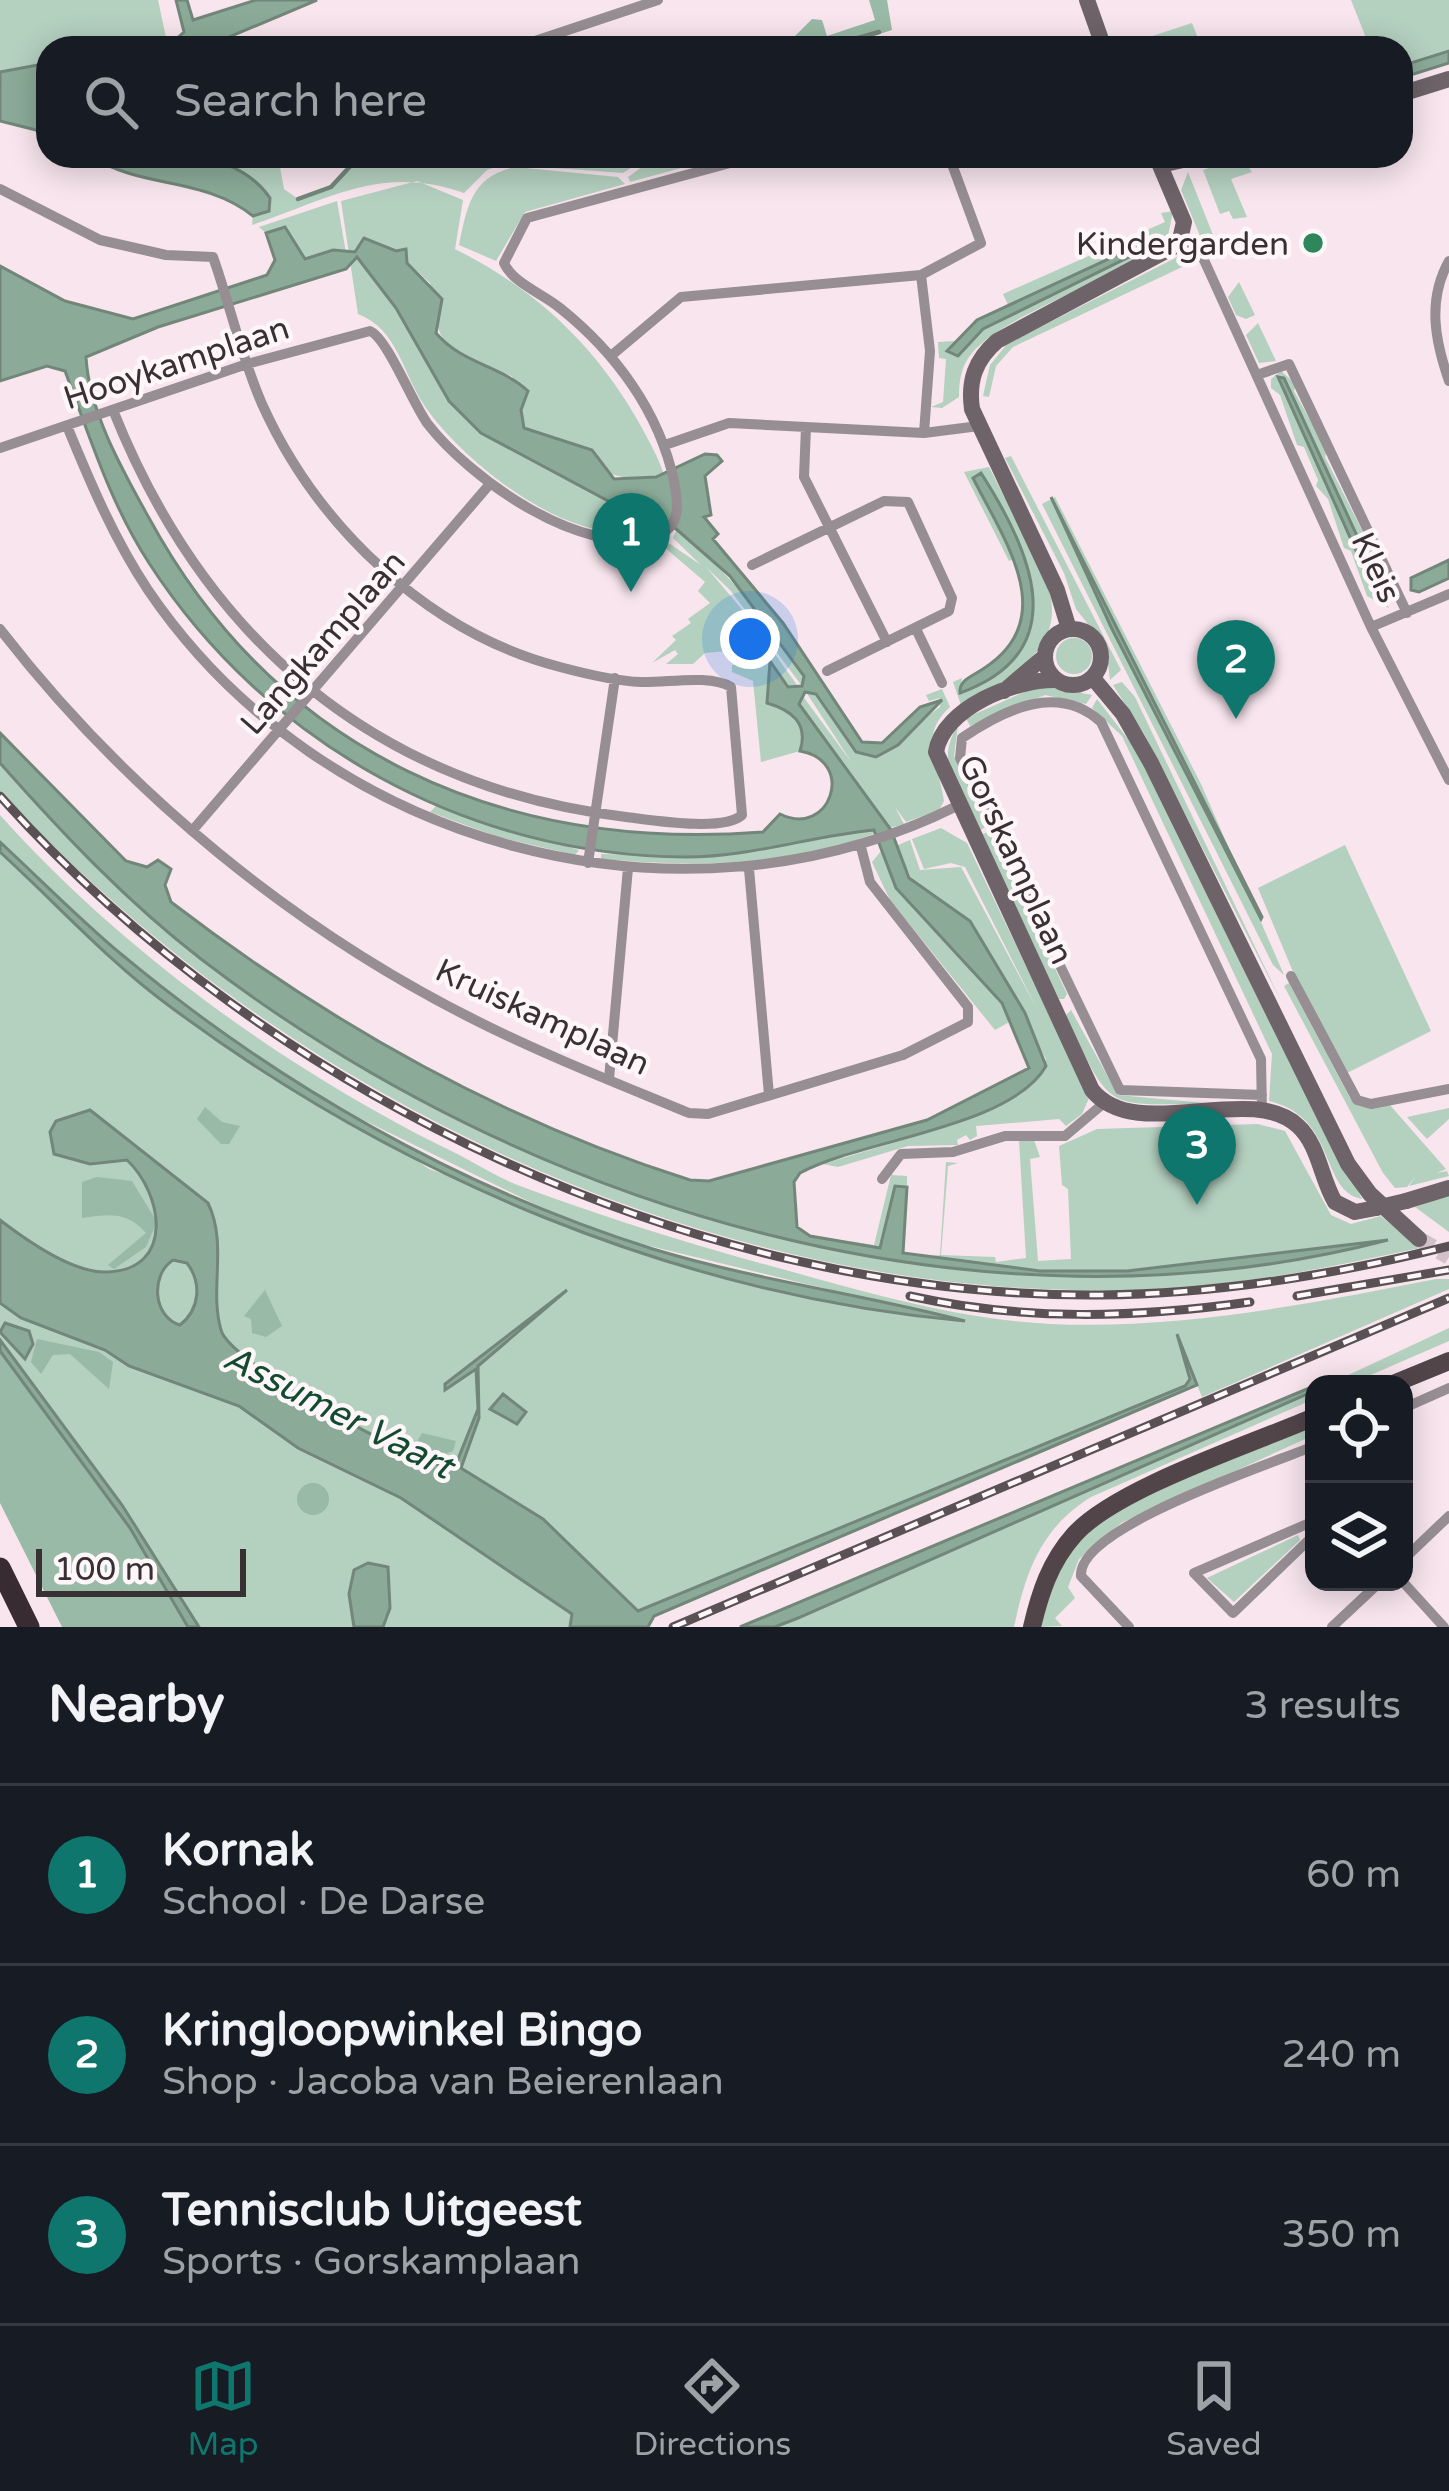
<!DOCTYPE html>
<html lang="en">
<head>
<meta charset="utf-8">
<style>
	:root { --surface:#171b24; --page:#242831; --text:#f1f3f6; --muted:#9ea1a6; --line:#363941; --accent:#0f766e }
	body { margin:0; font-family:"Varela Round",sans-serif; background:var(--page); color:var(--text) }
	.controls { position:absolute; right:36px; bottom:36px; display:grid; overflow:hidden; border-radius:24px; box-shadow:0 6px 30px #0003 }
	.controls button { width:108px; height:108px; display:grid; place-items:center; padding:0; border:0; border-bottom:3px solid var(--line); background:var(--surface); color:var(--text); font:60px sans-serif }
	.scale { position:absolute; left:36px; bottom:30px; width:210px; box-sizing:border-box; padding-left:12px; border:6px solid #383134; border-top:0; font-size:33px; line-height:42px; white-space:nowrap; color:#383134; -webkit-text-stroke:9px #fef6f9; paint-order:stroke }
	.you { position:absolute; left:750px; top:639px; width:42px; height:42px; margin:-30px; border:9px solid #fff; border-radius:50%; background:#1a73e8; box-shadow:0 0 0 18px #1a73e833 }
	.badge { display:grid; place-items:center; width:78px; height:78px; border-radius:50%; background:var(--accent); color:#fff; font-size:39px; font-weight:700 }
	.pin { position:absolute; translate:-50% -99px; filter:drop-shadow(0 3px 6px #0008) }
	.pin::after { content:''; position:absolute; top:63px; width:42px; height:36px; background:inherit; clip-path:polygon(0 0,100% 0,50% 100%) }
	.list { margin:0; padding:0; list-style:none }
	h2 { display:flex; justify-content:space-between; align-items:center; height:156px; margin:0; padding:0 48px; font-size:51px }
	h2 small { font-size:39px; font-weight:400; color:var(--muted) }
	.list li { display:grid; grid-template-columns:78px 1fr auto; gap:36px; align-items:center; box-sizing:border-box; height:180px; padding:0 48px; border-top:3px solid var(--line) }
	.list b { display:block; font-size:45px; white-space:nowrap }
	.list p { margin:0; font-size:39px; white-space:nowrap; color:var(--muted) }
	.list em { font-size:39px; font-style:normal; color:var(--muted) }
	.icon { flex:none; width:66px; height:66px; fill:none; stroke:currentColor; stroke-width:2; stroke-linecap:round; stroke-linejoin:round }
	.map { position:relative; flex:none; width:1449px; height:1627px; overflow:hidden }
	.search { position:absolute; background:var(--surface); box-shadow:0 6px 30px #0003; left:36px; right:36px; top:36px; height:132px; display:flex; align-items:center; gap:30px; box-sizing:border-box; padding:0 42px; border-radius:36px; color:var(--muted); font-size:45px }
	.sheet { height:696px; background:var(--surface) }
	nav { display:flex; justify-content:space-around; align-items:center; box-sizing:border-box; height:168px; border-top:3px solid var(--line); background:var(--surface); font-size:33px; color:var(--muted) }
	nav a { display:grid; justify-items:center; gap:6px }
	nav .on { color:var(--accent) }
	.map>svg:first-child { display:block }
</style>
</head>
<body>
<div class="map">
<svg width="1449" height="1627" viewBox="0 0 1449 1627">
	<rect width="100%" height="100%" fill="#f8e5ed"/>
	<path fill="#b4d0bf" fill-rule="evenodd" d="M0,0H158L167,42L133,48H48V63L0,72Z
		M1351,0H1449V51L1401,66V48H1370Z
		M1192,23L1202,48H1169L1164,38L1142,48L1131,43Z
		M162,156H278L284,189L298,199L331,187L356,160L375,156H649L623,173L503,164L487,170L464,193C381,164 330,199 252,225L253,216L268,211L265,197Z
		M657,156H725L630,182L628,177Z
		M1241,157L1252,172L1231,179L1247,217L1233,219L1229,211L1220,214L1203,170Z
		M515,167L618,177L625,184L525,212L496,261L459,245C467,206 472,176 515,167Z
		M1188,172L1217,245L1208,255L1181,190Z
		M417,181L463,200L455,249C543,293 605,355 650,443C662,466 677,498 661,522C588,564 466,465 426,408C402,373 398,329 358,314L341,201ZM374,241L396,252L430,283C438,352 446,355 512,376L525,430C571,450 609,490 660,475L659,514L614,504L481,433L370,269L366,261Z
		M337,201L346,253L305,259L285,227L266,233L259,227Z
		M1173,211L1167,241C1119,278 1003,315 972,353C961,366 959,381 959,397L942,408L931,407L943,402L946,359L939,358L938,342L955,341L947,351L958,356L983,329L1135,251L1008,305L1003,294L1165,222L1161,213Z
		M1181,255L1197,260L1013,347L996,366L989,397L983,396L990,365L1007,344Z
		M1239,282L1255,315L1246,319L1236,315L1228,297Z
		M1258,323L1276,361L1259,363L1246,335Z
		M1281,371L1296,384L1294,391L1327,451L1325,457L1396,598L1390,590L1383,594L1389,608L1367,596L1351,551L1344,548L1328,499L1316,486L1318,480L1304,447L1297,445L1280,395L1271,388V379Z
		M1011,456L1121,670L1110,680L1106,647L1076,609L1064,573L1005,458Z
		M989,467C1046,581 1108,633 961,705L953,682L962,678L960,693L966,692C1075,627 1028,563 982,474L973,478L1014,559L1009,561L964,472Z
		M1055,497L1201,784L1284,975L1273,965L1042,504Z
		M677,529C728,572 768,621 804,676L802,686L730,590L706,567L745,613L749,626L728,651L705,653L693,664H666L678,654L675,650L652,663L676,640L672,636L691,623L688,619L710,603L698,591L705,582L663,546L652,553L664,540L701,565L673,538Z
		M755,626L799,688L788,687L770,662L767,703L791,711L802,728L800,751L761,762L753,681L732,672V665L743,663L744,655L733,650Z
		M1056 656a18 18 0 1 1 36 0a18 18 0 1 1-36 0Z
		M1122,682L1135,697L1281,1001L1144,734L1113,685Z
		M1040,685L1092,695L1086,704L1045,695L970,726L966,718Z
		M942,689L950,707C917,736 939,765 944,801L939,810L906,822L895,807L904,824L889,828L799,705L802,695L852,763L806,692L816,694L856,752C896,763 909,727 940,707V698L929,701L926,695Z
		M1097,699L1142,757L1362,1199C1319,1191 1338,1117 1269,1101L1272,1054L1122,736L1092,708Z
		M958,725L954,756L987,826L979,831C960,792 933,764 958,725Z
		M0,763C62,833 127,901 201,959C525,1212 983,1346 1388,1240L1127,1271H1040L930,1256L940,1255L946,1162L958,1163L948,1166L941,1255L995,1257L996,1262L1026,1258L1019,1140H1034L1040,1157L1030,1159L1038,1261L1071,1259L1068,1189L1062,1185L1059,1146L1097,1129L1258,1124L1285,1131L1331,1215L1351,1224L1381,1216L1420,1248C1325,1268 1232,1288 1134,1290C704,1301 278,1093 0,791Z
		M436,806L579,850L575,855L498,837L430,812Z
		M0,815C121,950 280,1065 441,1146C467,1158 498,1178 520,1186C608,1219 697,1246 789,1271C872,1294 958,1319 1050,1324C1177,1330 1310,1304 1436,1279H1449V1289L1202,1397L1177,1335L1190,1379L1185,1386L607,1627H73L0,1474ZM45,885L120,954L234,1040L129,973ZM341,1109L553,1213L429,1169ZM605,1235L896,1306L800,1293Z
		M941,828L967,843L1089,1098L1082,1114L1066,1126L1059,1119L976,1126L977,1136L970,1140L966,1135L957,1140L958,1145L908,1146L838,1167L823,1164L956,1124L1034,1084L1046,1059L970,921L912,880L896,846L910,840L920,870L961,867L1037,1009L965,867L951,863L924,869L912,839Z
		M872,829L876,833C791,867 692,867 601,859V854L727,856Z
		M990,831L1067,994L1064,999H1059L980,835Z
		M1345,845L1431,1031L1347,1073L1294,974L1258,888Z
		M882,850L897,888L1002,1003L1011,1021L995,1030L890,900L872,862Z
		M1289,983L1350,1098L1357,1104H1389L1446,1169L1437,1173L1447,1171L1449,1176L1409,1186L1416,1176L1407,1187L1395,1188L1383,1173L1284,986Z
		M1071,1010L1118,1095L1216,1104C1106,1103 1113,1118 1066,1015Z
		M1449,1108V1119L1427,1139L1407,1117Z
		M891,1175L907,1176V1187L895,1186L880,1249L848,1241L874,1245Z
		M1449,1195V1232L1415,1207Z
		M1449,1328V1341L1350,1384H1329Z
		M1314,1391V1399L1091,1497C1041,1528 1026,1571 1014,1627H775Z
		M1314,1426V1435L1121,1523L1079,1559L1068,1587L1075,1598L1055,1618L1062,1626L1040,1627C1047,1603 1052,1577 1066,1557C1107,1498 1247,1455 1314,1426Z
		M1298,1535L1300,1540L1234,1602L1207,1578Z"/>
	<path fill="#99baa6" d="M869,0H887L892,30L836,48H799L795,36L812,19L822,20L827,36L875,20Z
		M205,1107L222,1122L240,1126L229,1144H221L197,1119Z
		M97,1177L132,1181L157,1222L146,1247L114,1269L108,1265L146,1233C127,1211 109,1214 82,1218V1182Z
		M265,1290L282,1326L266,1337L252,1333L251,1319L244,1316Z
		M37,1339L99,1352L113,1362L109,1389L70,1354L53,1355L41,1374L31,1362Z
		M0,1351L131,1528L188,1627H62L0,1503Z
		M422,1433L456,1441L453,1451L433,1459L412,1450Z
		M297 1499a16 16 0 1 1 32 0a16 16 0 1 1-32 0Z"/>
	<path fill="#8bab98" stroke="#72867a" stroke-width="3" fill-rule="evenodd" d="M176,0H187L193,20L256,0H317L203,48H133L175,40L184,32Z
		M1449,51V63L1401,78V66Z
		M48,63V133L0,121V72Z
		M90,156C151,156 231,142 270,198L269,211L253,216C205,177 142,189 90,156Z
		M285,227L305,259L333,250L355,252L364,238L396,251L406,249L407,263L442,299L436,333C462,364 500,365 528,391L521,410L524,428L592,450L614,479L656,477L705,454L717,455L722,461L705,476L711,515L704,517L718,534L713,539L783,623L862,742L882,743L920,707L942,700L898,745L876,757L856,752L816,694L805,692L799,704L891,830L909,878L970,921L1025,1013L1046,1066C1011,1128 859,1140 800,1173L794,1182L797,1227L810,1236L880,1248L895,1186L907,1187L903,1253L1040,1271H1127L1388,1240C980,1346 529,1211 201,959C126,901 63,834 0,763V733L126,861L147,867L158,860L171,869L165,885L171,902C329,1023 500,1120 690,1180L709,1181L927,1120L1029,1068L1002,1003L896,888L874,830C811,836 751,857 686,857C469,856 266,744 149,563C110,503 90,437 65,371L47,366L0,381V266L65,301L133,319L267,275L275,260L266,233ZM357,257L396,308L449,401L481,433L614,504L659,514L730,576L804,676L802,686L788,687L770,661L767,703C791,710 809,723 800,751C857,761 830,839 780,814L763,832C503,852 277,753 149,518C123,471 89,412 86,357L158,327L346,269Z
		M1130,249L1133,255L983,329L958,356L947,351L977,320Z
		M1278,377L1284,378L1383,592L1376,595Z
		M981,473C1030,549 1077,651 960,693C959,680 971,677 983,669C1062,619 1004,540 973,478Z
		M1051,497L1262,917L1261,919L1112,629Z
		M1449,560V578L1419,592L1411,590V578Z
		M0,842C40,879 79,919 121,954C277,1084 459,1188 653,1249C755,1280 861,1294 965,1321C678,1295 398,1177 168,1005C108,961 56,903 0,852Z
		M90,1110L208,1203C228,1245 209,1288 221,1330C230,1364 417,1464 454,1469L478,1409L476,1369L445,1390V1384L567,1290L478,1366L479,1418L461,1468L543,1519L638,1611L1185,1386L1190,1379L1177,1334L1197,1385L654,1616L648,1627H570L572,1614L401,1498L298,1448L239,1406L129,1366L105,1350L21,1318L0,1303V1220C26,1240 74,1274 108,1272C175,1269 163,1194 127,1160L90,1164L54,1154L50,1132L56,1121ZM173,1260L187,1263C202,1283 200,1309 180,1325C153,1317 150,1275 173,1260Z
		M5,1323L29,1331L33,1344L25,1359L0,1332Z
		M0,1340L122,1505L199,1627H188L130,1528L0,1351Z
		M1314,1386V1391L798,1618L775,1627H740Z
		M503,1394L526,1412L517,1424L490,1409Z
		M368,1563L388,1567L390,1608L383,1627H354L349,1594L354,1570Z"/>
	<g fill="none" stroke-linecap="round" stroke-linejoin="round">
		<path stroke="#72867a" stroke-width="4.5" d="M823,48L879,32
			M298,199L331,187L356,160L375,156"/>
		<path stroke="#d2c1c8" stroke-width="16" stroke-dasharray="16 8" stroke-linecap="butt" d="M1419,1239L1449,1257"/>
		<path stroke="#968e92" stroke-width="10" d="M514,48L658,0
			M0,189L100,240L166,255L213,257C230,305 241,356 262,404C317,526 428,633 560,667C586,674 614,681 641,682C667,683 709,674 731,687L742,815C724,832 651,820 626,817C377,787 205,641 113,410
			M1182,239L1204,260L1371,627L1449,780
			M1449,261C1427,300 1435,341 1449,381
			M921,275L930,351L924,433
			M612,355L681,297L921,275L981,243L949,156
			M1257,375L1289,364L1407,613
			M67,426C90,482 114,539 148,590C322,847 680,944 957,806
			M806,427L804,477L887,642
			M665,445L729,423L924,433L979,426
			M0,448L247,364L370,331C387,338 412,402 427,423C468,477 584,561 657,535C682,527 678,502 674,481C659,411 615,352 560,308C543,294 513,283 504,263L527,218L756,156
			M752,565L884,501L908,502L952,598L949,611L827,671
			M1371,627L1449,594
			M0,629C126,792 294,930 479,1022C547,1056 619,1084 689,1113L708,1114L903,1055L968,1022V1007L870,882L861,847
			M916,629L942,683
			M192,831L489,485
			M588,863L615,678
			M749,869L769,1095
			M1291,976L1357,1100L1371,1104L1449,1089
			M609,1079L628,868
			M1262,1095L1120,1090L960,758L962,738C1005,709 1058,683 1101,722L1261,1059L1262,1112
			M882,1179L901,1154L953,1152L1005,1136H1065L1104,1103
			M1404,1408L1449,1388
			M1314,1521L1194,1573L1233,1613L1314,1535
			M1404,1559L1449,1516
			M1403,1582L1444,1627
			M1129,1627L1081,1576C1077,1527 1271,1464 1314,1446
			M1332,1627L1380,1582"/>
		<path stroke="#6e6368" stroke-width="16" d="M1087,0L1104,48
			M1401,94L1449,79
			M1161,165L1200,156
			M1045 657a28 28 0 1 1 56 0a28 28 0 1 1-56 0Z
			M1069,629L1057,590L972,409C968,381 975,360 997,341L1179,244L1184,222L1156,156
			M1093,678L1123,714L1151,763L1348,1164L1370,1194L1419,1239
			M1056,680C1015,679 943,708 936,752L1092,1090C1136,1145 1250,1081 1298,1126C1319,1145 1321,1179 1335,1202L1355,1212L1376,1208
			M1004,691L1044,657
			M1406,1201L1449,1188"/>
		<path stroke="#51454a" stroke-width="18" d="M1393,1384L1449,1361
			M1032,1627C1040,1593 1050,1562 1074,1535C1116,1488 1252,1444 1314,1417"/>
		<path stroke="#392b32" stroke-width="21" d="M0,1568L29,1627"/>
		<defs>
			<path id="rail" d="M0,796C268,1096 695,1298 1100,1295C1219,1294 1334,1275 1449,1246
				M910,1296C1023,1321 1135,1318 1250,1302
				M1297,1296L1449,1270
				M673,1627L1449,1298"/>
		</defs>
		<use href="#rail" stroke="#5a5155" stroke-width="9"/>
		<use href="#rail" stroke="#fef6f9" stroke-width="4.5" stroke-dasharray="14" stroke-linecap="butt"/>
		<path stroke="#6e6368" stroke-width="16" d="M1376,1208L1406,1201"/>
	</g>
	<circle fill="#2e875c" stroke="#fef6f9" stroke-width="4.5" cx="1313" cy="243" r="12"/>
	<g text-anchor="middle" stroke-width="9" stroke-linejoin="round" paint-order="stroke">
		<g font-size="33" fill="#383134" stroke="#fef6f9" text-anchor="end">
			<text x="1289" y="255">Kindergarden</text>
		</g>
		<g font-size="33" fill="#383134" stroke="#fef6f9">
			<text transform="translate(176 362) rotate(-18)" y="12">Hooykamplaan</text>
			<text transform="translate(1377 567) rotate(65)" y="12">Kleis</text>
			<text transform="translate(322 642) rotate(-49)" y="12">Langkamplaan</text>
			<text transform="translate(1017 859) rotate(65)" y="12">Gorskamplaan</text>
			<text transform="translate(543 1016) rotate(25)" y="12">Kruiskamplaan</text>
		</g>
		<g font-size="36" font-style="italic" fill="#124b30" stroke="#fef6f9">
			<text transform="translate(339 1411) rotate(27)" y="13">Assumer Vaart</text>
		</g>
	</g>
</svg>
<div class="controls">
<button><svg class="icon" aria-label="locate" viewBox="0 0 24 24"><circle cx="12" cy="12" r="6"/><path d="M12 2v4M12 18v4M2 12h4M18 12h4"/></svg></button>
<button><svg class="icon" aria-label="layers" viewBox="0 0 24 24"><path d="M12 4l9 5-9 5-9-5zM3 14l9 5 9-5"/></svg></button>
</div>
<div class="scale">100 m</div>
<div class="you"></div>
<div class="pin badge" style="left:631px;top:592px">1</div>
<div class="pin badge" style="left:1236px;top:719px">2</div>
<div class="pin badge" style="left:1197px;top:1205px">3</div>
<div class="search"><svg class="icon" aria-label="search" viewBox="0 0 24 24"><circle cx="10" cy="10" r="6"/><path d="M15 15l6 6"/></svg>Search here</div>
</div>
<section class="sheet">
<h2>Nearby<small>3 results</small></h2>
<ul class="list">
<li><span class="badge">1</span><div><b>Kornak</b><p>School · De Darse</p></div><em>60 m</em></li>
<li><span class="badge">2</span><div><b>Kringloopwinkel Bingo</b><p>Shop · Jacoba van Beierenlaan</p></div><em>240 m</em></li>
<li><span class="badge">3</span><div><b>Tennisclub Uitgeest</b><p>Sports · Gorskamplaan</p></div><em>350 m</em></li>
</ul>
</section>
<nav>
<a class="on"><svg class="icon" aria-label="map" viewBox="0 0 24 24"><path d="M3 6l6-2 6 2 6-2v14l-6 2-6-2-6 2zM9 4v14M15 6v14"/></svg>Map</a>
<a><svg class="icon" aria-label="directions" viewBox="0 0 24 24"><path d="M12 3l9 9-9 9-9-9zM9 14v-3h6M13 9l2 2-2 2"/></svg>Directions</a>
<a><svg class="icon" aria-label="saved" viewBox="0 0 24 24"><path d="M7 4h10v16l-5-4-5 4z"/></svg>Saved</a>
</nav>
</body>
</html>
